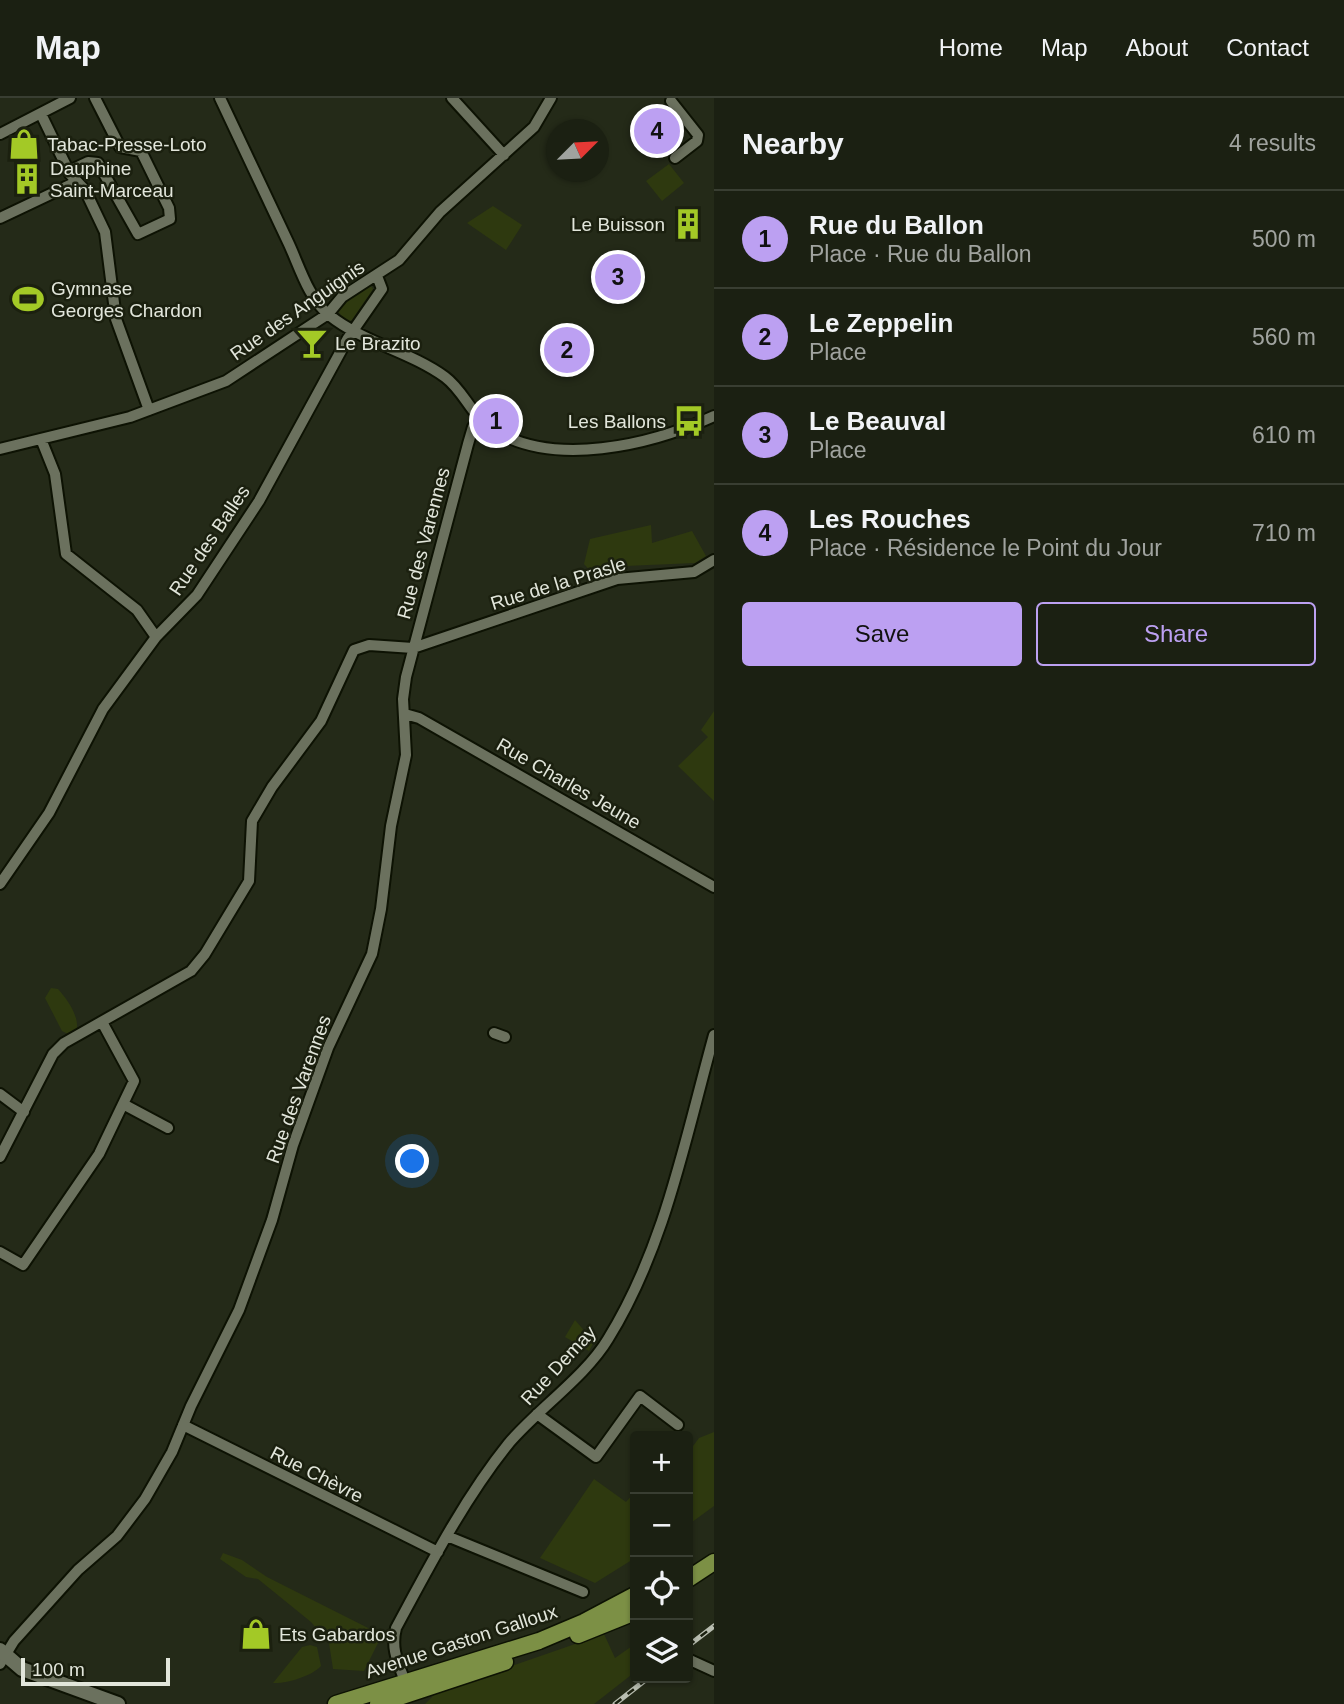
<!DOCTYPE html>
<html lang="en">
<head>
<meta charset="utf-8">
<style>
	:root { --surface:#1b2012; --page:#24281b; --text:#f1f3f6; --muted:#a0a39f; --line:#393e32; --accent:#bca0f2 }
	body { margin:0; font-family:Arial,sans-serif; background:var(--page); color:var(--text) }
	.controls { position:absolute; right:21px; bottom:21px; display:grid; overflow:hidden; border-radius:7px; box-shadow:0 2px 5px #0004 }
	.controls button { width:63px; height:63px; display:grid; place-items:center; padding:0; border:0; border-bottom:2px solid var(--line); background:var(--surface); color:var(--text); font:35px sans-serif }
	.compass { position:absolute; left:546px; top:21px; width:63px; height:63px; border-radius:50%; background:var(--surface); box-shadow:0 2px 5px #0004; rotate:66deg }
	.scale { position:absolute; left:21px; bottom:18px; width:149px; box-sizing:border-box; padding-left:7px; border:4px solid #e2e6db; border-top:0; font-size:19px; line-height:24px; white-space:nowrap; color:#e2e6db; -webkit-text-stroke:5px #1b200f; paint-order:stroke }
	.you { position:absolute; left:413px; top:1064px; width:24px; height:24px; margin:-18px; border:5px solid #fff; border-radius:50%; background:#1a73e8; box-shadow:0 0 0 10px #1a73e833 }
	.badge { display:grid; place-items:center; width:46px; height:46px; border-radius:50%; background:var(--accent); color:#111; font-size:23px; font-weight:700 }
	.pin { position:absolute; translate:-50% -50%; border:4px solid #fff; box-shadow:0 2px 7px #0006 }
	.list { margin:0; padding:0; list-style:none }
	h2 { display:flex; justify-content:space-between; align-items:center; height:91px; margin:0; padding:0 28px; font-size:30px }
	h2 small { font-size:23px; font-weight:400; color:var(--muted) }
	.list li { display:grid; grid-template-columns:46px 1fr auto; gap:21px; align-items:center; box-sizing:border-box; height:98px; padding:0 28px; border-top:2px solid var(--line) }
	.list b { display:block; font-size:26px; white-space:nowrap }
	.list p { margin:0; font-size:23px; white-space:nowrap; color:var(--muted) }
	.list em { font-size:23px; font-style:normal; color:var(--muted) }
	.actions { display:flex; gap:14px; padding:21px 28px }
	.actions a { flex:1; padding:16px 0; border:2px solid var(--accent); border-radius:7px; text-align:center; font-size:24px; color:var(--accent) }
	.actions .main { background:var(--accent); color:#111 }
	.icon { flex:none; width:38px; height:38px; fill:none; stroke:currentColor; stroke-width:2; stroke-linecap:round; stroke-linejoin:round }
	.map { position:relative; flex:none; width:714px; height:1606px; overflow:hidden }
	header { display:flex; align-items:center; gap:42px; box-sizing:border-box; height:98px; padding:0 35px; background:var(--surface); border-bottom:2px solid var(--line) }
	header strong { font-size:33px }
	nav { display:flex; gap:38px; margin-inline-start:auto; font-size:24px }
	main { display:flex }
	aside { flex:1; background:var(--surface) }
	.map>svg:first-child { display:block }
</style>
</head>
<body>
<header>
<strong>Map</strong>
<nav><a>Home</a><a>Map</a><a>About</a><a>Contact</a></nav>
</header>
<main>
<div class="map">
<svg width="714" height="1606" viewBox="0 0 714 1606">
	<rect width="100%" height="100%" fill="#242a18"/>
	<path fill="#2e390f" d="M669,66L684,85L662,103L646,83Z
		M493,108L522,127L506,152L467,125Z
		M370,187L373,191L352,222L346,224L335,209Z
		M651,427L652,445L692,433L706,458L695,465L625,468L594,477L584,466L590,441Z
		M714,613V703L678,668L708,639L701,632Z
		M51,890L58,891C67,901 81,920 76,934L68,936L62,933L45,900Z
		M575,1222L594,1244L589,1253L565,1239Z
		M714,1334V1408L688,1427V1355L699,1340Z
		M594,1381L626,1404L635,1394V1460L595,1485L540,1460Z
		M223,1455L242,1462L267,1479L382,1537L364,1573L333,1571L329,1545L311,1524L258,1481L246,1479L220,1461Z
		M604,1536L615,1560L635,1546V1574L594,1606H425L437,1594Z
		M310,1547L317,1549L321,1568C312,1578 286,1586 273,1585L302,1549Z"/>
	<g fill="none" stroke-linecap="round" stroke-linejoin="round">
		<defs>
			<path id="street" d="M220,0C243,48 265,96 288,144C299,167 308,200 329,217C364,245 409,253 445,279C464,293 471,317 491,330C552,371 651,347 714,318
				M452,0L504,57
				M671,3L698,37L697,43L675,60
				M41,16L70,76L85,92L105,134L116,221L149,312
				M0,36L70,0
				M69,73L88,64L98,65L138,136L170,121L169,110L141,53L120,49L95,0
				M0,120L76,84
				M41,341L55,376L66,456L137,512L156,539
				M0,351L130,319L226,283L328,216L342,199L399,162L440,114L534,29L551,0
				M405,616L419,620L714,789
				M0,786L49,715L103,611L156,539L197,497L259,403L348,240L382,191L377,178
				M494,935L505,939
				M0,996L24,1014
				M123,1006L168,1030
				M0,1059L53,956L64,945L191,873L205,856L249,783L252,723L272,689L321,623L354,552L369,547L413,550L617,481L694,474L714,462
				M0,1154L23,1167L99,1056L134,983L102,924
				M537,1316L596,1359L640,1298L678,1327
				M183,1327L438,1454
				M447,1438L583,1494
				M690,1562L714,1573
				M0,1566L14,1543L78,1472L117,1438L145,1401L172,1354L191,1308L239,1212L272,1122L293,1047L328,950L372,856L381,811L391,728L406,657L403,601L406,579L468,346L473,329L480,321
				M407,1589C400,1568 390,1553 396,1530C430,1467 464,1401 509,1345C538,1311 586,1278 608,1241C665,1149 685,1041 714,937"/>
			<path id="secondary" d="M0,1552L22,1571L118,1606"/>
			<path id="primary" d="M688,1481L714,1464
				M578,1537L635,1514
				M336,1606L539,1543L584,1524L635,1497
				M378,1606L505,1564"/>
		</defs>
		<use href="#street" stroke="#0d1203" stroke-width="14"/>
		<use href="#secondary" stroke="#0d1203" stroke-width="18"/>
		<use href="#primary" stroke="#0d1203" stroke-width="19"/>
		<use href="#street" stroke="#6b715e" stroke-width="10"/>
		<use href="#secondary" stroke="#6b715e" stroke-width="14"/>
		<use href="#primary" stroke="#7c9045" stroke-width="16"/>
		<defs>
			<path id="rail" d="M688,1548L714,1528
				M615,1606L648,1580"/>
		</defs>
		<use href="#rail" stroke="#b8bdb0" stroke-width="5"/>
		<use href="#rail" stroke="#1b200f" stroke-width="2.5" stroke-dasharray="8" stroke-linecap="butt"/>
	</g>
	<defs>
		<symbol id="shop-bare" viewBox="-9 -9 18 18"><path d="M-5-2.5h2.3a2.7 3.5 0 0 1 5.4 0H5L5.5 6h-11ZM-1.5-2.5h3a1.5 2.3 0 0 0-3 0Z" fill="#a3c926" stroke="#1b200f" stroke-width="2.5" paint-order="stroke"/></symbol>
		<symbol id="building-bare" viewBox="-9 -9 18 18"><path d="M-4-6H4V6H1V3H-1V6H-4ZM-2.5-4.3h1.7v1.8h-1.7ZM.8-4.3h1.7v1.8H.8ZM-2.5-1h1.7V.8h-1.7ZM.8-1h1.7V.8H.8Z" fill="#a3c926" stroke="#1b200f" stroke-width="2.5" paint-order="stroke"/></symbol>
		<symbol id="stadium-bare" viewBox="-9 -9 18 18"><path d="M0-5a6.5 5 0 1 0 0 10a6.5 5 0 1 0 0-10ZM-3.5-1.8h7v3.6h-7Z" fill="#a3c926" stroke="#1b200f" stroke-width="2.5" paint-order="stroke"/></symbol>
		<symbol id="bar-bare" viewBox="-9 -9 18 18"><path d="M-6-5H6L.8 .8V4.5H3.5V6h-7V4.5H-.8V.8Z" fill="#a3c926" stroke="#1b200f" stroke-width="2.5" paint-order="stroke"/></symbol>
		<symbol id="bus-bare" viewBox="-9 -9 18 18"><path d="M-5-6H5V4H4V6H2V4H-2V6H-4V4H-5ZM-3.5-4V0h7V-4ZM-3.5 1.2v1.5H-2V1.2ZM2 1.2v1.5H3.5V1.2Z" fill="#a3c926" stroke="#1b200f" stroke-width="2.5" paint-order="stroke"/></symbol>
	</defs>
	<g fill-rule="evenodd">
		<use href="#shop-bare" x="2" y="24" width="44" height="44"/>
		<use href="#building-bare" x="5" y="59" width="44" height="44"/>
		<use href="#building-bare" x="666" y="104" width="44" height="44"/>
		<use href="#stadium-bare" x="6" y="179" width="44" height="44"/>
		<use href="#bar-bare" x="290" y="223" width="44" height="44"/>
		<use href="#bus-bare" x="667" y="301" width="44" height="44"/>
		<use href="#shop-bare" x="234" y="1514" width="44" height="44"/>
	</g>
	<g text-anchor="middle" stroke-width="5" stroke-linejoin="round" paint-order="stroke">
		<g font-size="19" fill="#e2e6db" stroke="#1b200f" text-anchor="start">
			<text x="47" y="53">Tabac-Presse-Loto</text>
			<text x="50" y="77">Dauphine<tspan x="50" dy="22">Saint-Marceau</tspan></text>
			<text x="665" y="133" text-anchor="end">Le Buisson</text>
			<text x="51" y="197">Gymnase<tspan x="51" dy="22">Georges Chardon</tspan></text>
			<text x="335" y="252">Le Brazito</text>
			<text x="666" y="330" text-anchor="end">Les Ballons</text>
			<text x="279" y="1543">Ets Gabardos</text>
		</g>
		<g font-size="19" fill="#e2e6db" stroke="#1b200f">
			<text transform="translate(297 212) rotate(-35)" y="7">Rue des Anguignis</text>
			<text transform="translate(209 442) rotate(-56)" y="7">Rue des Balles</text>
			<text transform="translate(423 445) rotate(-75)" y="7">Rue des Varennes</text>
			<text transform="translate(558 485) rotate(-17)" y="7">Rue de la Prasle</text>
			<text transform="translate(569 685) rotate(30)" y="7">Rue Charles Jeune</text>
			<text transform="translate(298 991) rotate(-70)" y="7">Rue des Varennes</text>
			<text transform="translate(558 1267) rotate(-47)" y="7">Rue Demay</text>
			<text transform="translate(317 1376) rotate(27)" y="7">Rue Chèvre</text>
			<text transform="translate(461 1543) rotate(-18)" y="7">Avenue Gaston Galloux</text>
		</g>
	</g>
</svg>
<div class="controls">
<button>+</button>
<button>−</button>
<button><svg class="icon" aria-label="locate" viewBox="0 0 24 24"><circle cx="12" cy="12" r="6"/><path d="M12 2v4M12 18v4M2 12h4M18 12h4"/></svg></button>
<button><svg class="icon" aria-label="layers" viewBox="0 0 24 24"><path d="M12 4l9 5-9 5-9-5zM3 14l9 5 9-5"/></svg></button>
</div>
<svg class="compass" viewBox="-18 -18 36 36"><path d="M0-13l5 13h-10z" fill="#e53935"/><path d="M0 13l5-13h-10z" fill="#a0a39f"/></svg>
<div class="scale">100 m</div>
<div class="you"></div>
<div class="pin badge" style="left:496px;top:323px">1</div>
<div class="pin badge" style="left:567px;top:252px">2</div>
<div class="pin badge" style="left:618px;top:179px">3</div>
<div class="pin badge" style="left:657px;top:33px">4</div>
</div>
<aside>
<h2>Nearby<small>4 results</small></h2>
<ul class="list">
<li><span class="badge">1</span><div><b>Rue du Ballon</b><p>Place · Rue du Ballon</p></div><em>500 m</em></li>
<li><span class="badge">2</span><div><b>Le Zeppelin</b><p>Place</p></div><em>560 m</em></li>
<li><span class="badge">3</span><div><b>Le Beauval</b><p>Place</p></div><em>610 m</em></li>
<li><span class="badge">4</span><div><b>Les Rouches</b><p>Place · Résidence le Point du Jour</p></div><em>710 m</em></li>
</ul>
<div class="actions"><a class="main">Save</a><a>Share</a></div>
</aside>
</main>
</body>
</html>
